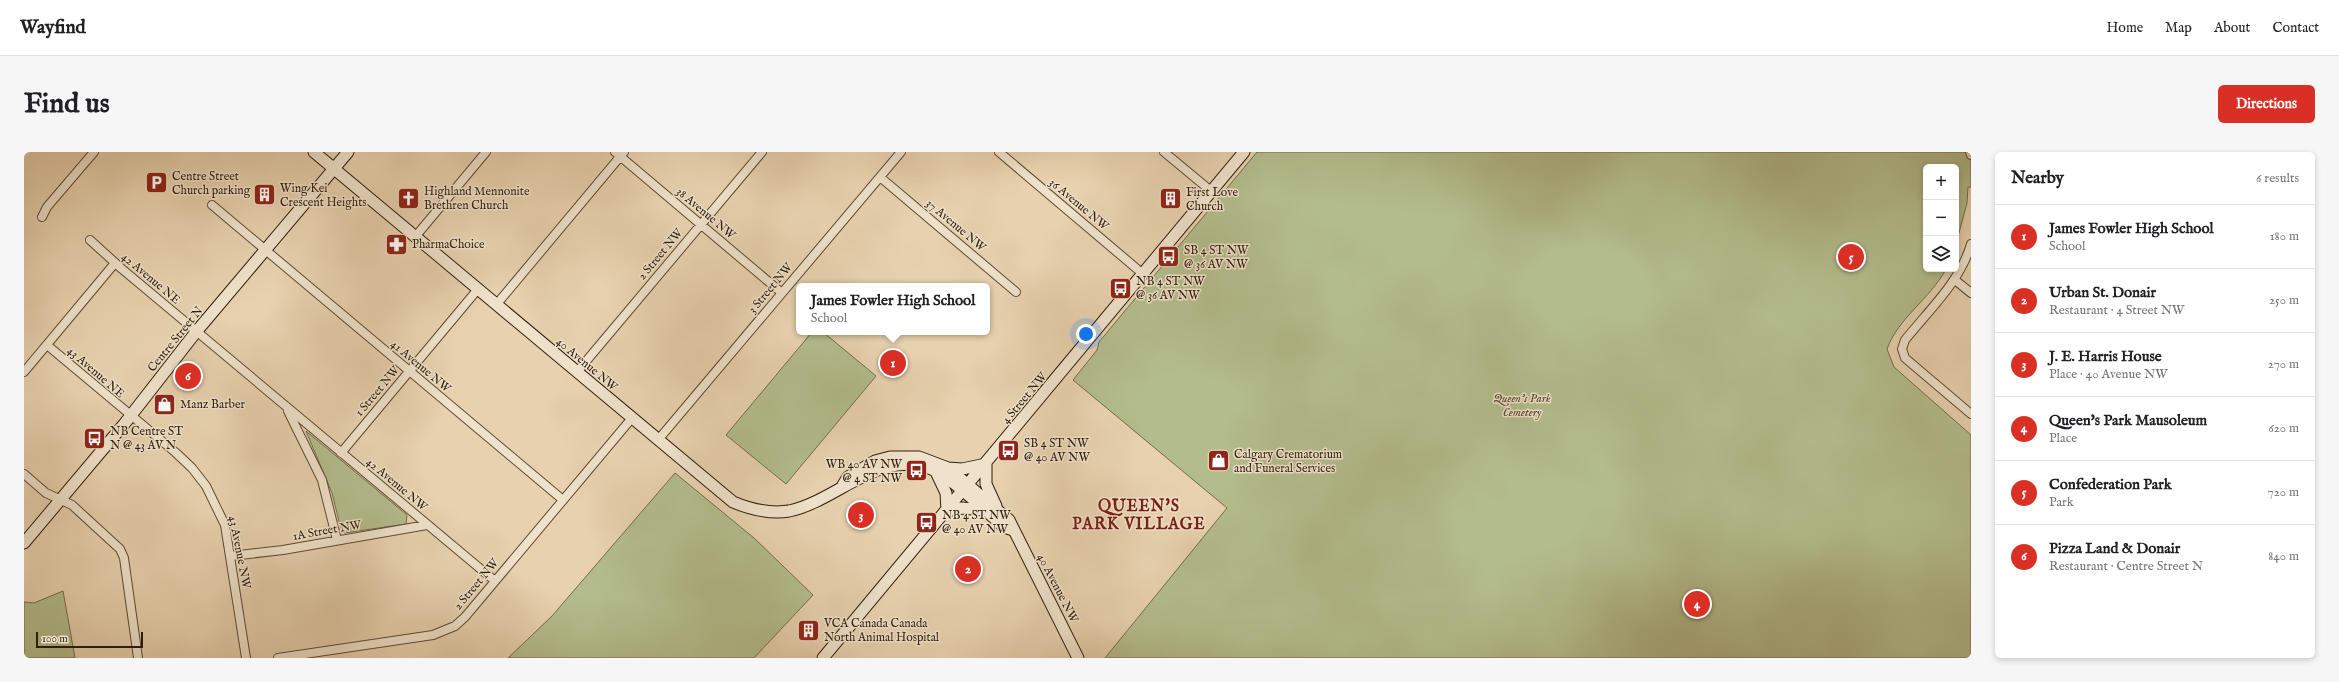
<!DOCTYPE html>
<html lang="en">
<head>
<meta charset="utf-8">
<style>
	:root { --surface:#fff; --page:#f6f6f6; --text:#202124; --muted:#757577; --line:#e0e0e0; --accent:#d93025 }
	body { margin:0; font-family:"IM FELL English",serif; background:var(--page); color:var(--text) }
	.controls { position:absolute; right:12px; top:12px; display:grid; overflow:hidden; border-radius:6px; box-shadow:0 2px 6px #0003 }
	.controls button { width:36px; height:36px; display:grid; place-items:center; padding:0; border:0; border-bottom:1px solid var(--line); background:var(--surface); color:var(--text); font:20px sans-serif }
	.scale { position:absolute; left:12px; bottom:10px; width:107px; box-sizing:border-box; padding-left:4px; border:2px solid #301d0c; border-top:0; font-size:11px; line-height:14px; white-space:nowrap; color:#301d0c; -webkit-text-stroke:3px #efe1ca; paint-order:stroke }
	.you { position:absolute; left:1062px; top:182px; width:14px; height:14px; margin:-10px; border:3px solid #fff; border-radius:50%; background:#1a73e8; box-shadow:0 0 0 6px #1a73e833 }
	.badge { display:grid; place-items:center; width:26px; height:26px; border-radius:50%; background:var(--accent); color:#fff; font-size:13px; font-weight:700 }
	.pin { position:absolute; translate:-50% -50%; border:2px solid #fff; box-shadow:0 1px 4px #0006 }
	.popup { position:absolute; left:772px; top:131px; width:194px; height:52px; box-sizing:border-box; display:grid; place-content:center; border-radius:6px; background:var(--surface); filter:drop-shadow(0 1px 3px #0005); font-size:13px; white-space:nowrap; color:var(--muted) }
	.popup b { font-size:15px; color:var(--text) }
	.popup::after { content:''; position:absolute; left:50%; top:100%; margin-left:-8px; border:8px solid transparent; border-top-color:var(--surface) }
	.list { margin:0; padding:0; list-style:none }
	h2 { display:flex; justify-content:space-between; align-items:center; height:52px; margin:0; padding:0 16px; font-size:17px }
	h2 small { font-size:13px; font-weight:400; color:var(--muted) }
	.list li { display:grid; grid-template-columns:26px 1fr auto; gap:12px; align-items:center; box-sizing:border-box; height:64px; padding:0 16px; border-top:1px solid var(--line) }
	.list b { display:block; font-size:15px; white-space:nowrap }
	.list p { margin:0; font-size:13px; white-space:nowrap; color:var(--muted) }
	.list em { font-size:13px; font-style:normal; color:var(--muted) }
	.icon { flex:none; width:22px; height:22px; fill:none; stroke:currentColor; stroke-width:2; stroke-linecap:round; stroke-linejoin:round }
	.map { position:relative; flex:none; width:1947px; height:506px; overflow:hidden; border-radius:6px }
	header { display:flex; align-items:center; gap:24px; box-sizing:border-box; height:56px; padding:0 20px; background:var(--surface); border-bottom:1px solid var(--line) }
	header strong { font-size:19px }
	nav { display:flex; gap:22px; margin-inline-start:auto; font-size:14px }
	.intro { display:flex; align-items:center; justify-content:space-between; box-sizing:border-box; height:96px; padding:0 24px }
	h1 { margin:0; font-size:28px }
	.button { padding:10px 18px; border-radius:6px; background:var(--accent); color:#fff; font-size:14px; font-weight:700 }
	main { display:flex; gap:24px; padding:0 24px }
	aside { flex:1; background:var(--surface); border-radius:6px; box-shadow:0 2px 6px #0003 }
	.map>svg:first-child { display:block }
</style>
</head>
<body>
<header>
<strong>Wayfind</strong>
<nav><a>Home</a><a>Map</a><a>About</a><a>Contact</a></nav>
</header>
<div class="intro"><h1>Find us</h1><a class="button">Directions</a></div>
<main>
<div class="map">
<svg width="1947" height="506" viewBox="0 0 1947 506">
	<rect width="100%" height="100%" fill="#e7d1ae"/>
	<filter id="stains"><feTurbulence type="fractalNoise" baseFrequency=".005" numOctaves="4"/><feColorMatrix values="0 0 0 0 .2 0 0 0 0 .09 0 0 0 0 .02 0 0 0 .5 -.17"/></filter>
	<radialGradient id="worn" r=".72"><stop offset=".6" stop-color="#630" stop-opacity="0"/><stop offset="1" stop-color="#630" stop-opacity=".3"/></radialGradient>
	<path fill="#b3bc8c" stroke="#726c4c" d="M1233,0H1947V35H1944L1943,51L1932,92V15H1902V117H1922C1906,147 1874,166 1863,197L1870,215L1947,283V506H1081L1203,356L1049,228L1073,198L1075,190Z
		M788,180H799L852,224L762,332L702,283Z
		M282,279L383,363L382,372L320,381L317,377L308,341Z
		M651,321L730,386L789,443L730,506H484L528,464Z
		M39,439L51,506H0V450L10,451Z"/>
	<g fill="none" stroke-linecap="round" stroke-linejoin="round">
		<defs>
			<path id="street" d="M591,0L758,141
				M975,0L1119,122
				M1140,0L1187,39
				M1946,0L1947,3
				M856,25L992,140
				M188,53L539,348
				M18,65L23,55L70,0
				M391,85L462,0
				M66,88L98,117L471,429
				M1947,92C1936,130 1905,158 1881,188L1878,197L1881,206L1947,262
				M1931,128L1947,141
				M472,153L600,0
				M23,193L151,300L168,316L182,334L201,373L222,506
				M0,220L91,111
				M553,220L738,0
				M264,259L298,328L313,388
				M634,288L877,0
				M317,301L454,137
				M0,322L22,341L48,353L96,397L100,406L114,506
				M207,404L259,398L403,373
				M254,506L409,483L431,474L441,465L608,266"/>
			<path id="secondary" d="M290,0L709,350C728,358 745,362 765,359C814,349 858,293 912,319C932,330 962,359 980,375L989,378
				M962,312V332L972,354
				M924,316L938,317L962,312
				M913,322L922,341L923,359
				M819,333L824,325L851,309L866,305H895L924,316L985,368L1054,506
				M923,359L938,356L960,358
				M0,391L101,271L172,180L324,0
				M799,506L1220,0"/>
		</defs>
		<use href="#street" stroke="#5e4a34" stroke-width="10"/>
		<use href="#secondary" stroke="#301d0c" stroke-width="13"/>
		<use href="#street" stroke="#efe1ca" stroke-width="8"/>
		<use href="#secondary" stroke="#efe1ca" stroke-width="11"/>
	</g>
	<defs>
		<symbol id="parking-square" viewBox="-11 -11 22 22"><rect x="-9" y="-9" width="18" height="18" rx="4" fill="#8f2418" stroke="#efe1ca"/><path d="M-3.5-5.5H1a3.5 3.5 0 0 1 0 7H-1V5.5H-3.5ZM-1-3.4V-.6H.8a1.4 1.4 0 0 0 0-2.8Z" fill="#fff"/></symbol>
		<symbol id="building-square" viewBox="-11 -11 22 22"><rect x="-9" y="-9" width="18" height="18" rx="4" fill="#8f2418" stroke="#efe1ca"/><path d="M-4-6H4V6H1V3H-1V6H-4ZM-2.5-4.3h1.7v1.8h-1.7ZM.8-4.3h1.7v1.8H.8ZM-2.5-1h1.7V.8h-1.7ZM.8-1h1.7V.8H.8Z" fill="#fff"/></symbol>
		<symbol id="church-square" viewBox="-11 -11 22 22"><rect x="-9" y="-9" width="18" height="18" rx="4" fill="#8f2418" stroke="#efe1ca"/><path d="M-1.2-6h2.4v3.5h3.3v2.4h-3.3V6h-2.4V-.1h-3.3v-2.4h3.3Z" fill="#fff"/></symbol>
		<symbol id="pharmacy-square" viewBox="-11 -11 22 22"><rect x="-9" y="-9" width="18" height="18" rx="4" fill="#8f2418" stroke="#efe1ca"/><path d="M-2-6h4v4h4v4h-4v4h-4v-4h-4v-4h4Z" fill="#fff"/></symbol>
		<symbol id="bus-square" viewBox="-11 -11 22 22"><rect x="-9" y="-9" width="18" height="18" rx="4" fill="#8f2418" stroke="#efe1ca"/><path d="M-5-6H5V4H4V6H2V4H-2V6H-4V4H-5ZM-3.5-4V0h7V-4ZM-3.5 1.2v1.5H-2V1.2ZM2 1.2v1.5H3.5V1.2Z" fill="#fff"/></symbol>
		<symbol id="shop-square" viewBox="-11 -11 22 22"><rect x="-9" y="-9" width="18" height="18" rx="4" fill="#8f2418" stroke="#efe1ca"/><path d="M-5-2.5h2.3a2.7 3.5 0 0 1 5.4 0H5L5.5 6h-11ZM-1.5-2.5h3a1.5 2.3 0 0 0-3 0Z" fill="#fff"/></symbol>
	</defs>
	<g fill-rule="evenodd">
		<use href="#parking-square" x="120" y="18" width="25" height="25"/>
		<use href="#building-square" x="228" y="30" width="25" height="25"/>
		<use href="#church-square" x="372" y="34" width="25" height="25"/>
		<use href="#building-square" x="1134" y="34" width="25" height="25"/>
		<use href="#pharmacy-square" x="360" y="80" width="25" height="25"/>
		<use href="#bus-square" x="1132" y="92" width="25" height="25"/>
		<use href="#bus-square" x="1084" y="124" width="25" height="25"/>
		<use href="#shop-square" x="128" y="240" width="25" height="25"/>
		<use href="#bus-square" x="58" y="274" width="25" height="25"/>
		<use href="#bus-square" x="972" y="286" width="25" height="25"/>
		<use href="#shop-square" x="1182" y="296" width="25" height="25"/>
		<use href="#bus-square" x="880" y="306" width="25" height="25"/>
		<use href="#bus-square" x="890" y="358" width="25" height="25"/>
		<use href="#building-square" x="772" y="466" width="25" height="25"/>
	</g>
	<g text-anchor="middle" stroke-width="3" stroke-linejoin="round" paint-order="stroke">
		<g font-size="12" fill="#301d0c" stroke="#efe1ca" text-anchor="start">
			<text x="148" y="28">Centre Street<tspan x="148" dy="14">Church parking</tspan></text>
			<text x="256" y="40">Wing Kei<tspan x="256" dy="14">Crescent Heights</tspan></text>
			<text x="400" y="43">Highland Mennonite<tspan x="400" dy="14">Brethren Church</tspan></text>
			<text x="1162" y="44">First Love<tspan x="1162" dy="14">Church</tspan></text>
			<text x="388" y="96">PharmaChoice</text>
			<text x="1160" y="102">SB 4 ST NW<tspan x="1160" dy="14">@ 36 AV NW</tspan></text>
			<text x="1112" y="133">NB 4 ST NW<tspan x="1112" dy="14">@ 36 AV NW</tspan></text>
			<text x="156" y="256">Manz Barber</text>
			<text x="86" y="283">NB Centre ST<tspan x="86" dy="14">N @ 43 AV N</tspan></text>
			<text x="1000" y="295">SB 4 ST NW<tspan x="1000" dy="14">@ 40 AV NW</tspan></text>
			<text x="1210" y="306">Calgary Crematorium<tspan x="1210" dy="14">and Funeral Services</tspan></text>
			<text x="878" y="316" text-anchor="end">WB 40 AV NW<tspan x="878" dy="14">@ 4 ST NW</tspan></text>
			<text x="918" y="367">NB 4 ST NW<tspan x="918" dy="14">@ 40 AV NW</tspan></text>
			<text x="800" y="475">VCA Canada Canada<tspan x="800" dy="14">North Animal Hospital</tspan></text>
		</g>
		<g font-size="12" fill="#301d0c" stroke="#efe1ca">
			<text transform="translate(1055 52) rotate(40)" y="4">36 Avenue NW</text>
			<text transform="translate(682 61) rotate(40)" y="4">38 Avenue NW</text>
			<text transform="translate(932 73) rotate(40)" y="4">37 Avenue NW</text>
			<text transform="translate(636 102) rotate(-50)" y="4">2 Street NW</text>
			<text transform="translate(127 126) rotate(40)" y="4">42 Avenue NE</text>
			<text transform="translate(746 136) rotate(-50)" y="4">3 Street NW</text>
			<text transform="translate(151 187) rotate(-51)" y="4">Centre Street N</text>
			<text transform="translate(563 212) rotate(40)" y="4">40 Avenue NW</text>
			<text transform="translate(397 214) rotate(40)" y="4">41 Avenue NW</text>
			<text transform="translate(72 220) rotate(41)" y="4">43 Avenue NE</text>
			<text transform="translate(353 239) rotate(-50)" y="4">1 Street NW</text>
			<text transform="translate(1000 246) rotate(-50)" y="4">4 Street NW</text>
			<text transform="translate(373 332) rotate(40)" y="4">42 Avenue NW</text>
			<text transform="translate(303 378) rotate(-10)" y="4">1A Street NW</text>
			<text transform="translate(216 400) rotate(79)" y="4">43 Avenue NW</text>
			<text transform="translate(452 432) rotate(-50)" y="4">2 Street NW</text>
			<text transform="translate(1034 436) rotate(63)" y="4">40 Avenue NW</text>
		</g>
		<g font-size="12" font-style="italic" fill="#51452c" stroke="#efe1ca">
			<text x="1498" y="250">Queen's Park<tspan x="1498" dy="14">Cemetery</tspan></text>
		</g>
		<g font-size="16" font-weight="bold" letter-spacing="1" fill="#7a1f14" stroke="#efe1ca">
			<text x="1115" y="359">QUEEN'S<tspan x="1115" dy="18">PARK VILLAGE</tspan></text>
		</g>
	</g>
	<rect width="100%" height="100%" filter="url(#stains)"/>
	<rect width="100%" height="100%" fill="url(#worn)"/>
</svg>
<div class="controls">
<button>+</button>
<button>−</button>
<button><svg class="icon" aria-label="layers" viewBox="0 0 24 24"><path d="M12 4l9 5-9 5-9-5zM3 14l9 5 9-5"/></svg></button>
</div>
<div class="scale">100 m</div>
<div class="you"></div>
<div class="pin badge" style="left:869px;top:211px">1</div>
<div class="popup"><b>James Fowler High School</b>School</div>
<div class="pin badge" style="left:944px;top:417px">2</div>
<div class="pin badge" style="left:837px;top:363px">3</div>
<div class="pin badge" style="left:1673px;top:452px">4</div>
<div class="pin badge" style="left:1827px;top:105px">5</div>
<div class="pin badge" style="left:164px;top:224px">6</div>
</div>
<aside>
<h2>Nearby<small>6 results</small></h2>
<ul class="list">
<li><span class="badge">1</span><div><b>James Fowler High School</b><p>School</p></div><em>180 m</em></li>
<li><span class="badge">2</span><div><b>Urban St. Donair</b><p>Restaurant · 4 Street NW</p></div><em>250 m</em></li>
<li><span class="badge">3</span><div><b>J. E. Harris House</b><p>Place · 40 Avenue NW</p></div><em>270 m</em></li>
<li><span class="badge">4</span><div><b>Queen's Park Mausoleum</b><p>Place</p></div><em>620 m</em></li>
<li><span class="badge">5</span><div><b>Confederation Park</b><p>Park</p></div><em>720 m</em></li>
<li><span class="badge">6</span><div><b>Pizza Land &amp; Donair</b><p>Restaurant · Centre Street N</p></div><em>840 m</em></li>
</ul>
</aside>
</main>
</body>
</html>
